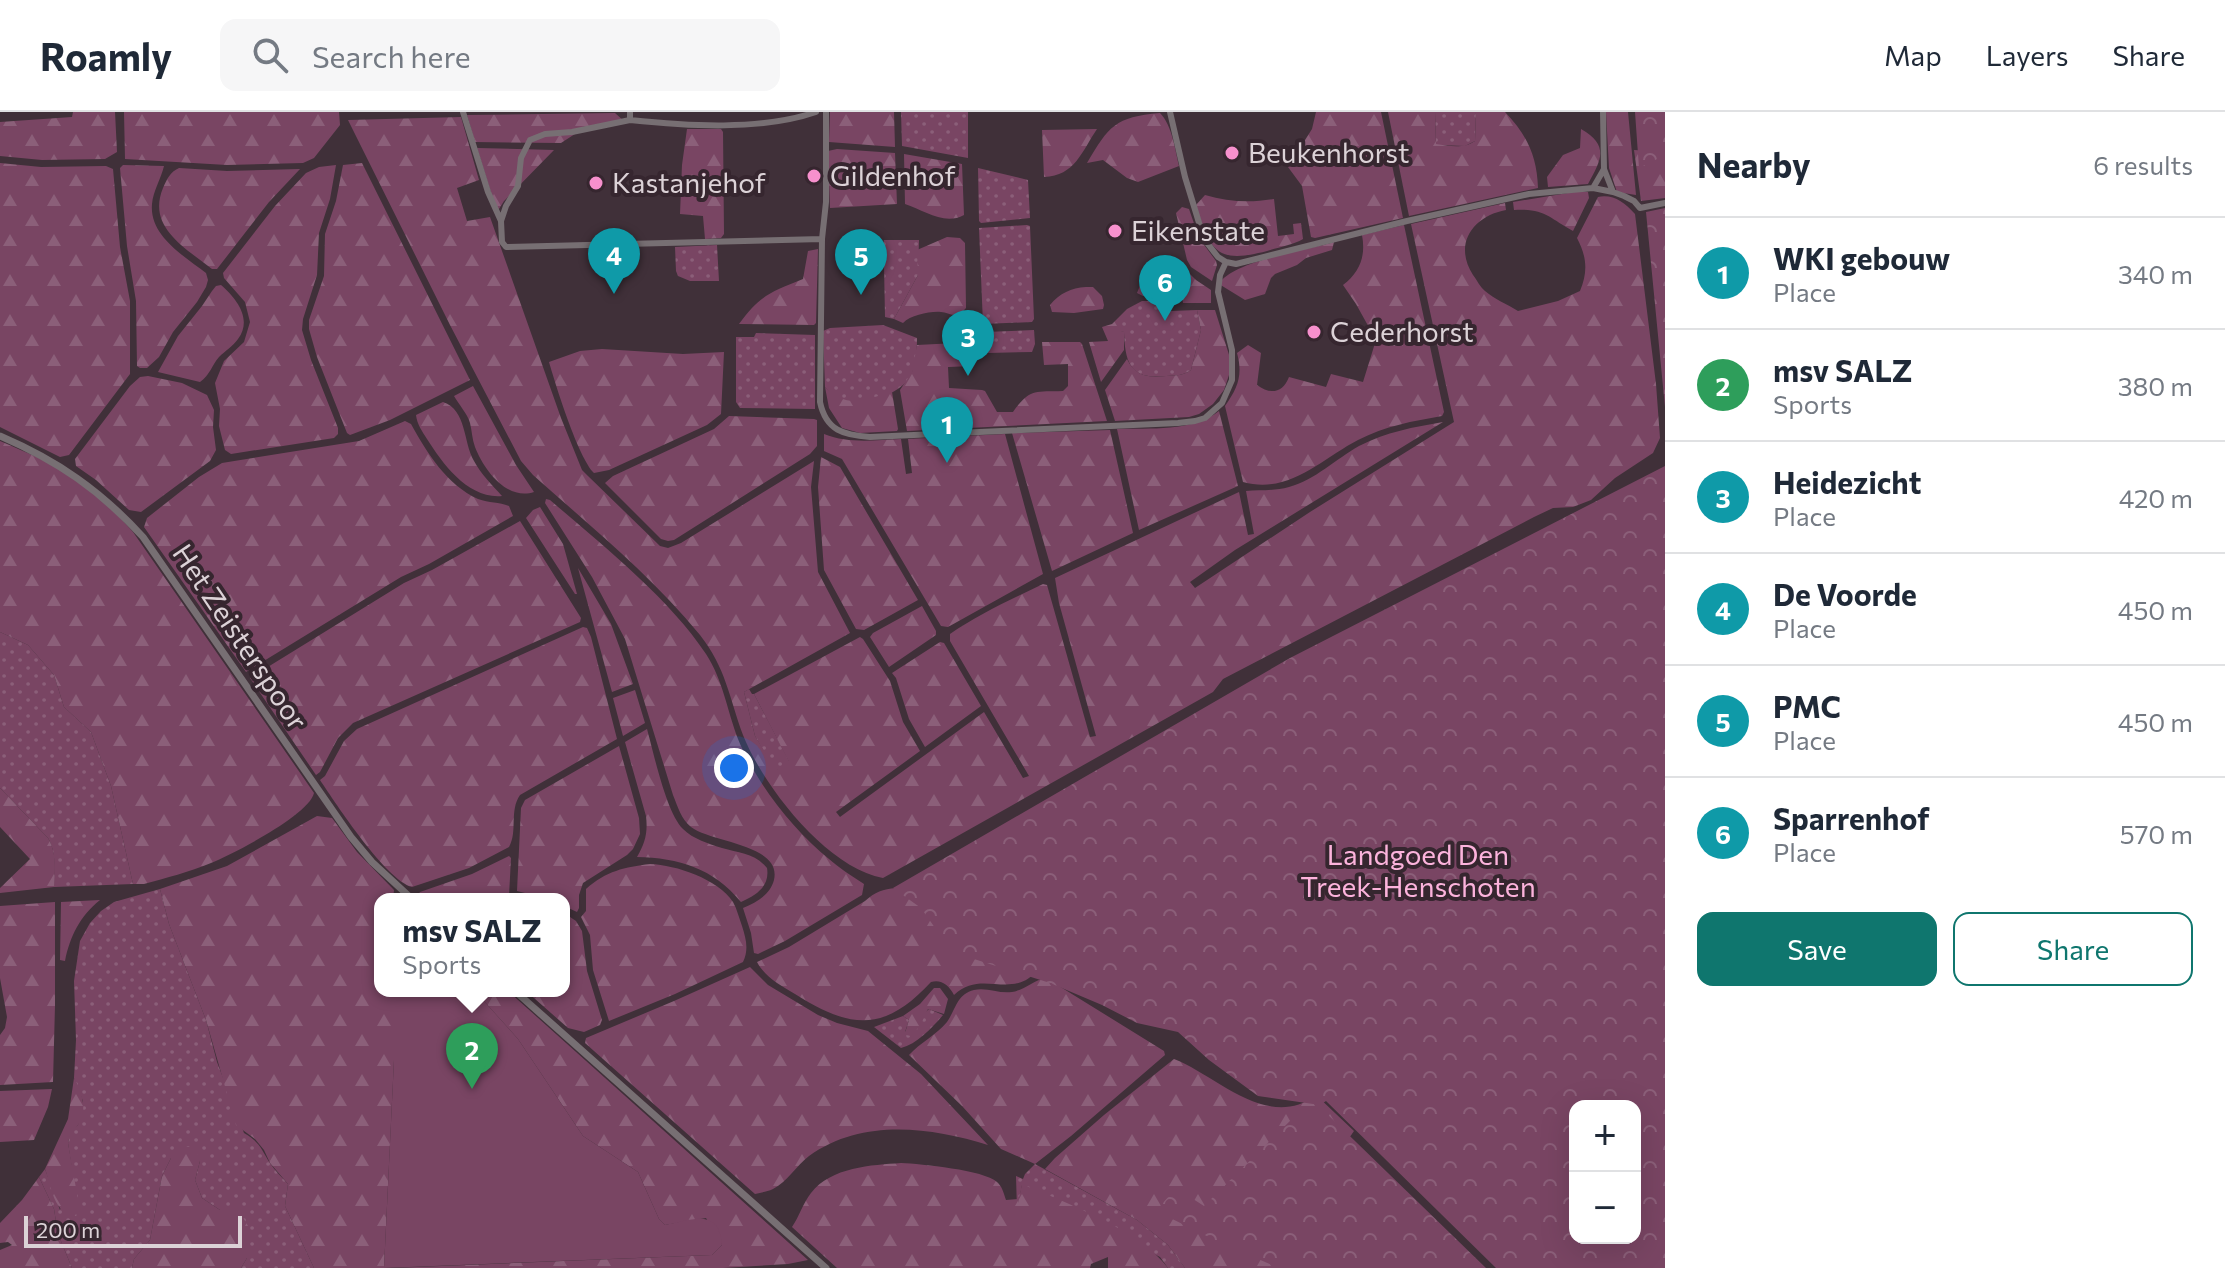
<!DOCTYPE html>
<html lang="en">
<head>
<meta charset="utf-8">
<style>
	:root { --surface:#fff; --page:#f6f6f7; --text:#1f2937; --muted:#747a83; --line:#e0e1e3; --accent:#0f766e }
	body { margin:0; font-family:Commissioner,sans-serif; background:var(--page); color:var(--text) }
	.controls { position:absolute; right:24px; bottom:24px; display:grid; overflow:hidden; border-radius:16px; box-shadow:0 8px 32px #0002 }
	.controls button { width:72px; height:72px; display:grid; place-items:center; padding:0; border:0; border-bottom:2px solid var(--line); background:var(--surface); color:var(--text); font:40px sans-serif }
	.scale { position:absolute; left:24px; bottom:20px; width:218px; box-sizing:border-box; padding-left:8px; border:4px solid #dcd2d7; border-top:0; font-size:22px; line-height:28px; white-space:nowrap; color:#dcd2d7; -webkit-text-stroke:6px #36262f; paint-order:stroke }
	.you { position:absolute; left:734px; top:656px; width:28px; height:28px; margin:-20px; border:6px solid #fff; border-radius:50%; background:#1a73e8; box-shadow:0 0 0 12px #1a73e833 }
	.badge { display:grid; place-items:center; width:52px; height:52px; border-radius:50%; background:var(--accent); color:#fff; font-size:26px; font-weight:700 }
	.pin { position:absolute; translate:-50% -66px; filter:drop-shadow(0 2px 4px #0008) }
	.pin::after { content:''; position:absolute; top:42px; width:28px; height:24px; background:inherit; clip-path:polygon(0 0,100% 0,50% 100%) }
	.popup { position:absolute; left:374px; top:781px; width:196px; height:104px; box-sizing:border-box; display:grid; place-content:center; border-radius:16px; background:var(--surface); filter:drop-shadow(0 2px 6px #0005); font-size:26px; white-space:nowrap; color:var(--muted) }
	.popup b { font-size:30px; color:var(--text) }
	.popup::after { content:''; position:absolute; left:50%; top:100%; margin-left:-16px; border:16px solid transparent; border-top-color:var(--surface) }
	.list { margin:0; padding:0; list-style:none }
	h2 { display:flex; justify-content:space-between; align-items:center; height:104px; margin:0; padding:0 32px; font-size:34px }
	h2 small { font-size:26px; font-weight:400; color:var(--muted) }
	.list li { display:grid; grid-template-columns:52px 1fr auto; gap:24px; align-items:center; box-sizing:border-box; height:112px; padding:0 32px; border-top:2px solid var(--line) }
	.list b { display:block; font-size:30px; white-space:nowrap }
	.list p { margin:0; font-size:26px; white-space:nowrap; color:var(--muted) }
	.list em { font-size:26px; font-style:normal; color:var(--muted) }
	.actions { display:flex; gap:16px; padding:24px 32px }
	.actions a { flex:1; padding:18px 0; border:2px solid var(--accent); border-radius:16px; text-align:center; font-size:28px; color:var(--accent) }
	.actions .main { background:var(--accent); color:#fff }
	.icon { flex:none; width:44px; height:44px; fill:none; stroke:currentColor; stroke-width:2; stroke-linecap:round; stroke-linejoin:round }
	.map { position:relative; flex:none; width:1665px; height:1156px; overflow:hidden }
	header { display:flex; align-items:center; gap:48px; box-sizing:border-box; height:112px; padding:0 40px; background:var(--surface); border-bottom:2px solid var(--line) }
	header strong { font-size:38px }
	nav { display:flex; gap:44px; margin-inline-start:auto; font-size:28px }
	.search { width:560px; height:72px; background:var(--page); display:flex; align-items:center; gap:20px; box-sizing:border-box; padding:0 28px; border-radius:16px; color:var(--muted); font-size:30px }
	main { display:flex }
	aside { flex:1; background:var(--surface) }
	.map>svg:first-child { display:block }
</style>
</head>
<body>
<header>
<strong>Roamly</strong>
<div class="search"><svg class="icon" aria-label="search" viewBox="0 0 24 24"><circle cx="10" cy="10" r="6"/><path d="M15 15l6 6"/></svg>Search here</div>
<nav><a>Map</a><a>Layers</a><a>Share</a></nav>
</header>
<main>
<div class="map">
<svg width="1665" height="1156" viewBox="0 0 1665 1156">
	<defs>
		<pattern id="grass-dots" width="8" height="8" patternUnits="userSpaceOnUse" patternTransform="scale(2)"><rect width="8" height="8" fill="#794563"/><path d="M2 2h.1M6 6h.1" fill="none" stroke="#8b5f79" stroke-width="1.8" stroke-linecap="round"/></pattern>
		<pattern id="forest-firs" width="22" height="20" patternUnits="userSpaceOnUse" patternTransform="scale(2)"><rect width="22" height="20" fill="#794563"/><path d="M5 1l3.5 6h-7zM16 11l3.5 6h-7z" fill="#8b5f79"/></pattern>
		<pattern id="park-crowns" width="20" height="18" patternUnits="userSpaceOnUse" patternTransform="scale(2)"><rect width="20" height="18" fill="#794563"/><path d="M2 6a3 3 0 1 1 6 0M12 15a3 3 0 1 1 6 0" fill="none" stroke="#8b5f79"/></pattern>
	</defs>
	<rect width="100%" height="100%" fill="#403039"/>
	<path fill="url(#grass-dots)" d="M901,0H968V46L902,34Z
		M1435,0H1476L1475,29L1465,34L1436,33Z
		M978,56L1028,68L1030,106L981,111L979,109Z
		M1027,113L1030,114L1034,207L1032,210L983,212L979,116Z
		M884,128H919L918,163L894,207L885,205L884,153H845V129H872L873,132H883Z
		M717,133L719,169H690L678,164L676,159L675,135Z
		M1142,189H1161L1162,195H1170L1171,199L1197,198L1201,218L1191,258C1183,264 1176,263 1166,264C1131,268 1125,252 1124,220L1118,219V206L1127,197Z
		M883,213L917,226C917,238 916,255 910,265C898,284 861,295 839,287C833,285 829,279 825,275L823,219L830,216Z
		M1034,218L1035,232L1032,240L987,241L985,239V220Z
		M756,221L815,223V297L740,296L736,290V225H754Z
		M0,520L28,533L54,563L64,595L91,620L111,674L133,772L54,775C54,758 57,741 48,726L0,676Z
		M749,577L752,582H754L790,651L775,659L755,624L744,580Z
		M160,777L169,812L206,908L217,950L244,1021C260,1030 261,1037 270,1051C275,1059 282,1065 288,1072L285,1094L314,1156H241L247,1146L220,1098L202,1086L195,1068L200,1049L171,1046L162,1064L150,1128L134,1147L132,1156H72L58,1122L54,1097L39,1065L45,1057L60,1098L72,1057L68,1031L70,1020L78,1013L83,989L74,966L76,928L74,869L80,829L90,811L101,799L114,790Z
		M929,897L943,903C932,916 917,932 901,936L874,915L903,904L909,908L905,920Z
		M1035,1052L1137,1108L1168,1133L1185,1156H1168L1160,1145L1022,1073L1017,1098L1016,1064L1023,1067L1025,1062Z"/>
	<path fill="url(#forest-firs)" d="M73,0H115L117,40L105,47L42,48L0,44V10L72,5Z
		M124,0H339L340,13L314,46L303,51L227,53L125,47Z
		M830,0H894L895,35L829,30Z
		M1316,0H1381L1403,106L1315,126L1311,125L1302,74L1288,55L1312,17Z
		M1388,0H1435L1436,32C1449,34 1464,37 1475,29L1476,0H1505C1527,23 1537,44 1538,76L1409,104Z
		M1606,0H1628L1636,83L1617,80L1609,56Z
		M615,1L625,10L578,20L561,31L475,30L467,3Z
		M1160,1C1172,13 1175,37 1179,54L1138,70L1127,66L1103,48L1087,51C1109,14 1115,5 1160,1Z
		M461,5L479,68L457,76L467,109L490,105L561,306L582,358L588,364L660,434L668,436L681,431L814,349L811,375L818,460L850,521L744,580L755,624L776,658L789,650L754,582L860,525L863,527L890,569L903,610L920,639L836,700L840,705L984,600L1023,666L1029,664L950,529V522C979,502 1012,487 1043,472L1047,473L1090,625L1096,624L1059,491L1055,466L1239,380L1248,423L1254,422L1246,379C1260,378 1275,379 1289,375C1315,368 1336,347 1359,334C1386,320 1414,315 1443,310L1235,438L1190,470L1195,476L1310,400L1454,310L1411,112L1505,91L1506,98C1473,104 1453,132 1473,163C1477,168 1480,175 1485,179C1494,187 1507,192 1518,199L1558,189L1580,179C1588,160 1587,145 1577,126L1598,85C1613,82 1624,90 1635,102L1656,272L1660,326L1653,341L1615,366L1591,388L1573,395L1553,396L1534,405L1223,567L1213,580L883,766C827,756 763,674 743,623C729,585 726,556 700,523C651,463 590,414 533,363L521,349L450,213L348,8Z
		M687,17H721L723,20L724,122L721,126L705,127L703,104L680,102L682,53Z
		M1097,17C1082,39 1075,64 1044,65L1042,18Z
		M1581,17C1610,34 1601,48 1588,72L1548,75L1547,65L1563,43L1580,36Z
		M477,36L554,38L504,89L497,100Z
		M837,37L895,41L897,92L830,96L828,39Z
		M1634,38L1665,40V86L1641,89Z
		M904,42L962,52L964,103C944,114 924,98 905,92Z
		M0,51L41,55L106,54L113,57L120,135L130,189V262L69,343L60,345L0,315Z
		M362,51L470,268L390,308L350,323L347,321L317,245L309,217V208L324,164L325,122L336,89L343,53Z
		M123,53L164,54C161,67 153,79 152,92C149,124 184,144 206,161L208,168L206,175L197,190L173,220L159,245L147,256H140L137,254L136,189L127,134L120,56Z
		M336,53L330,87L319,121L317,163L303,207L302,218L311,248L338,316V322L334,326L231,342L225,338L219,314L220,297L215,271L224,249L244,230L250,210L245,190L224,166L223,161L275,94L306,61L319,55Z
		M179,56L227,59L300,57L269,90L217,157H212C184,135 147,115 163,76C167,67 170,60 179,56Z
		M1580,79L1588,80L1589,86L1573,119C1549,106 1545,96 1514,98L1513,90Z
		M1205,83C1228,90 1251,91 1274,87L1278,124L1294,122L1293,112L1301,111L1303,127C1293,133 1279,135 1267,139C1217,152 1210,140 1196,93Z
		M1182,95L1189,97L1199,126L1216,149L1217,153L1212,169L1191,155L1187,148L1176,101Z
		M1404,113L1444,300L1442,304C1413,309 1385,314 1358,328C1321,347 1289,383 1243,370L1225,294C1238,276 1243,263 1237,241L1248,233L1261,241L1257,273C1270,283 1283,281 1289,265L1326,275L1331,262L1363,270L1376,228L1356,192L1343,173C1360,160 1366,144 1362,123Z
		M947,125L960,126L965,131L966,196C962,200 961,203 954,203C950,203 946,200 941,200C930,199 911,203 903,211L894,207L918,163L917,138Z
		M1334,130L1332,138L1306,146L1297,153L1275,162L1271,166L1265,182L1245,188L1219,172C1232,149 1307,138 1334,130Z
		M818,137L816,211L814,213L739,212C760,183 771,180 803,167L808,139Z
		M1185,157L1196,168L1211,178V191H1183L1182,185L1143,184L1137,181L1143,166V160Z
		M221,173C236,186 253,207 238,227C233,234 225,239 219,245C212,253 210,263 200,270L158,260L178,224L202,194L212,179L216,174Z
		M1086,175H1093L1102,184L1104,193L1103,197L1074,201L1052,200L1050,193C1060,181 1071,176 1086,175Z
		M1197,198H1215L1230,246V260L1224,278L1213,292L1199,302L1189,305L1115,309L1105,278L1127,247C1135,264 1148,266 1166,264C1176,263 1183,264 1191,258L1201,218Z
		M1118,206V218L1124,220V238L1101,270L1089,230L1108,229L1102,215L1112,212Z
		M976,230L978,248H972V254L948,255L949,276L982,278L985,279L997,300H1013C1030,276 1035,280 1063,279L1068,274V252L1044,253L1042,230H1080L1082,232L1107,309L907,319L900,278L912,260L917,233Z
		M602,237L683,242L724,240L721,302L707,313L609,358L594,361C578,345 556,274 549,250L580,239Z
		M148,264L182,271L207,283L214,298L213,315L216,338L210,349L141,400L129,398L96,368L76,354L75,347L130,274L140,265Z
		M473,274L516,353L534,380C507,389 484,358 475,335C472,327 472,319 470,311C467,301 459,293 454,284Z
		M825,275C848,298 865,287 892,280L898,317L897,319L860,321L842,316L829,296Z
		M443,290C467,298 463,330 474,349C481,362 492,373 502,384C468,387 443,352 427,327C422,319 417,312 416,303Z
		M1219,299L1238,374L1139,418L1117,317C1150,316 1192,320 1219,299Z
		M729,304L814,307L817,308V334L810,342L674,428L668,429L661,427L605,371L613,364L714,317Z
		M405,309L411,312C427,341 447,373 478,387C489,391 499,390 509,394L513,404L429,452L401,465L246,560L144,415L147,406L199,365L222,351L359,329Z
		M1110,318L1133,421L1052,459L1012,321Z
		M824,322C849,332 875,328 901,327L906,362L912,361L908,327L1005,322L1043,462L948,515L941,514L845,352L842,347L824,339Z
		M0,329C25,340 51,350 73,365C96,380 115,400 133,420L314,681C309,703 233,742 211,751C189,760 166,766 144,772H133L111,674L91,620L64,595L54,563L28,533L0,520Z
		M821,345L840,355L918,488L864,518L856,517L824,458L818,375Z
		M546,387L550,388C601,432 669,486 706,542C723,568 727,598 738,627C755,669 793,718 829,747C839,756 852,764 864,772L862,783L785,829L758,842L754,841L751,821L743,796C757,790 770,783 774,768C782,732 712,731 691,715C681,707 678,695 673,683L625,527L592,465L545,391Z
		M540,395L563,432L577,482H575L526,406L533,398Z
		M520,409L581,506L580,510L353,611L338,626L320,660L316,663L250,566L404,471L432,458Z
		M578,456L611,512L633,572L612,580Z
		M922,494L936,519V523L889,555L870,525L873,521Z
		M583,515L587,516L591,525L617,627L520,683C509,699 518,719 509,735L469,756L412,775C386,768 336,692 320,668L325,664L344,629L357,617Z
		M940,530L944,531L981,594L925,635L909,607L896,566L892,561Z
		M635,578L645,611L623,624L613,586Z
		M647,617C654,642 666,700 683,717C693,727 709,732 722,736C739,741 755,741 767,756C770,774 757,783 741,790C713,756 679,746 637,745C645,731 648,721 646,704L625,630Z
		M619,634L639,706L640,722L633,737L627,743L583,771L579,783V796L577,800L564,794V787H549L517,779L521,696L525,688Z
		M0,676L48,726C57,741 55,758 54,775L0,781V776L30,747L0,715Z
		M317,704L332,706L357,740L394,778L393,787H380V879H394V948L384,1156H314L285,1094L288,1072L270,1051L264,1038L255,1027L236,1013L206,908L169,812L160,777L227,754Z
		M509,744L511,746L509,784L523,787H420L417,784L420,780L472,762Z
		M650,752C676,753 718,767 733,790C737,797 739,806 742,814C746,827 749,837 743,850L675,882L609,909L593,858L590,823L581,805L586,799V777C606,759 625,755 650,752Z
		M896,776L1035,861C1009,887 981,857 954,883C949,873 941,867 931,870C884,921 850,917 795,882C780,873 765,865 757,850L789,835L865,789C875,780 883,777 896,776Z
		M100,788C80,804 70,824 65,849L60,848L61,790Z
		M55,790V893L53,970L0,973V923L5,916L7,905L0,866V794Z
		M564,801L576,809L582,819L587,859L602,908L600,913L584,920L568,916L526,879H564Z
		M750,855L768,873L818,903L837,911L868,919L921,962L988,1033C930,1015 862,1006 809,1044C796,1054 788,1069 773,1077C767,1080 762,1080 755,1082L585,931L586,926L674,889Z
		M1046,866L1164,939L1165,943L1071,1024L1035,1052L1001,1037L962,994L909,943C920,931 936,923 947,910C956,897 957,882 974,878C987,875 999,882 1012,880C1025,878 1034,868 1046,866Z
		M934,876H940L948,887L944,902L928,897L920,914L911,924L906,923L905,921L909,908L903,904L920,892Z
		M475,879H508L808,1148L788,1152L723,1156H392L712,1143L722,1133L706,1106L665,1113L659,1107L638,1060L583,1024L518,927Z
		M1174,947C1216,963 1268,1020 1316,983L1354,1019L1327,1057L1378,1156H1185L1168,1133L1137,1108L1045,1057L1055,1046L1104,1003Z
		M74,966C82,979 88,999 78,1013C73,1020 70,1021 68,1031L80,1099L76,1104C54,1103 51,1074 45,1057L68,1007Z
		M52,977L48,995L34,1028L0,1030V979Z
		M184,1035H195L200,1049L195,1068L202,1086L220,1098L238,1097L248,1114L247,1146L241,1156H132L134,1147L150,1128L162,1064L171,1046Z
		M901,1051C921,1052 984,1058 997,1070C1002,1074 1004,1082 1006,1088L1018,1087V1091L1022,1072C1066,1091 1140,1118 1168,1156H1108V1145L1091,1152L1090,1156H837L792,1115C799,1105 803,1091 811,1081C831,1055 872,1053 901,1051Z
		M39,1065L54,1097L58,1122L72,1156H0V1138L12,1133L8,1130L0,1131V1111L22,1088Z"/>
	<path fill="url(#park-crowns)" fill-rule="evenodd" d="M1635,0H1665V43L1639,56Z
		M1665,96V295L1646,100Z
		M1665,354V1156H1496L1326,989L1320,993L1258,984L1209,948L1178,920L1137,911L1102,893L1050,871L952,840L921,796L893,776L1290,546ZM1635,994V1126H1575V994Z
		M1323,998L1486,1156H1279L1223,1132L1156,1099L1176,1076L1204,1094L1297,1002L1311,1010Z"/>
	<path fill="#794563" d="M394,879H475L518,927L583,1024L638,1060L659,1107L665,1113C692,1108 719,1095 722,1133L712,1143L384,1156L394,948Z"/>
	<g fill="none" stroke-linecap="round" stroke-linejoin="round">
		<path stroke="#776f73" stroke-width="6" d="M463,0L488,80L501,109L502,130L506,135L822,127
			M630,0V8C687,14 761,19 816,0
			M826,0V90L822,127L820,290C826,319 844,323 870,325L1178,311L1195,309L1205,306L1222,291L1232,268V238L1218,180L1220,163L1226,150
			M1170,0L1185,65L1204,127L1218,145L1226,150L1236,152L1407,109L1529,82L1593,76L1613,80L1624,84L1634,89L1640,96L1665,91
			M1603,0L1604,57L1613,80
			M1593,76L1604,57
			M501,109L506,94L518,74L521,46L530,28L545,22L572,20L630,8"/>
		<path stroke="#776f73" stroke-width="7" d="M0,324C58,349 100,378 143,425L351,725L372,750L412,787
			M515,879L826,1156"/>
	</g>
	<g fill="#f790cd" stroke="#36262f" stroke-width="3">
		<circle cx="1232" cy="41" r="8"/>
		<circle cx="814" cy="64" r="8"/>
		<circle cx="596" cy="71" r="8"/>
		<circle cx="1115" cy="119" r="8"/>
		<circle cx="1314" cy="220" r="8"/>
	</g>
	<g text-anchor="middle" stroke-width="8" stroke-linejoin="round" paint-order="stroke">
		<g font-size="28" fill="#dcd2d7" stroke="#36262f" text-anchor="start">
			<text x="1248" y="51">Beukenhorst</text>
			<text x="830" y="74">Gildenhof</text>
			<text x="612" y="81">Kastanjehof</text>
			<text x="1131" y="129">Eikenstate</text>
			<text x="1330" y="230">Cederhorst</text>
		</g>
		<g font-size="28" fill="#dcd2d7" stroke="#36262f">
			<text transform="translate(240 525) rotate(56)" y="10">Het Zeisterspoor</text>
		</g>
		<g font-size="28" fill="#fcb3dc" stroke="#36262f">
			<text x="1418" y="753">Landgoed Den<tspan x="1418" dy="32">Treek-Henschoten</tspan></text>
		</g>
	</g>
</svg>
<div class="controls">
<button>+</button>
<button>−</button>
</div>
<div class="scale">200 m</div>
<div class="you"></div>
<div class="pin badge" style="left:947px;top:351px;background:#0f9aa8">1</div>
<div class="pin badge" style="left:472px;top:977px;background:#2e9e5b">2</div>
<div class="popup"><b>msv SALZ</b>Sports</div>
<div class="pin badge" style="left:968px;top:264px;background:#0f9aa8">3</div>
<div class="pin badge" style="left:614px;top:182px;background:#0f9aa8">4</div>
<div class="pin badge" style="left:861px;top:183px;background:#0f9aa8">5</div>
<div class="pin badge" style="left:1165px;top:209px;background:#0f9aa8">6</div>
</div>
<aside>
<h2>Nearby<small>6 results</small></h2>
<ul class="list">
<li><span class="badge" style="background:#0f9aa8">1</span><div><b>WKI gebouw</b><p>Place</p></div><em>340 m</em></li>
<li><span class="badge" style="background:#2e9e5b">2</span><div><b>msv SALZ</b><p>Sports</p></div><em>380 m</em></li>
<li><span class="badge" style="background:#0f9aa8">3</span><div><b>Heidezicht</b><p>Place</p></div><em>420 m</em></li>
<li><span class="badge" style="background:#0f9aa8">4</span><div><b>De Voorde</b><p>Place</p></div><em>450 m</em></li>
<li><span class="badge" style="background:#0f9aa8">5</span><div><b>PMC</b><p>Place</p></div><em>450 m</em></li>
<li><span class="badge" style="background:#0f9aa8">6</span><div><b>Sparrenhof</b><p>Place</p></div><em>570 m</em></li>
</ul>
<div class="actions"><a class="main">Save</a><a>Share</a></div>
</aside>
</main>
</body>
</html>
